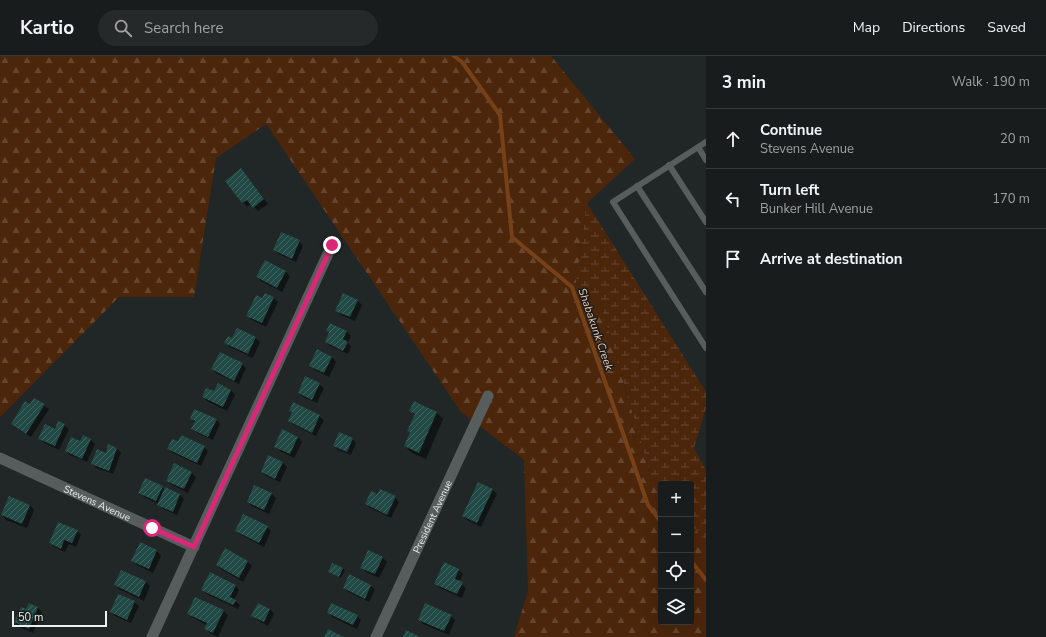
<!DOCTYPE html>
<html lang="en">
<head>
<meta charset="utf-8">
<style>
	:root { --surface:#191c1c; --page:#262929; --text:#f1f3f6; --muted:#9fa1a3; --line:#373a3b }
	body { margin:0; font-family:"Nunito Sans",sans-serif; background:var(--page); color:var(--text) }
	.controls { position:absolute; right:12px; bottom:12px; display:grid; overflow:hidden; border-radius:4px; box-shadow:0 4px 16px #0002 }
	.controls button { width:36px; height:36px; display:grid; place-items:center; padding:0; border:0; border-bottom:1px solid var(--line); background:var(--surface); color:var(--text); font:20px sans-serif }
	.scale { position:absolute; left:12px; bottom:10px; width:95px; box-sizing:border-box; padding-left:4px; border:2px solid #ecf0ef; border-top:0; font-size:11px; line-height:14px; white-space:nowrap; color:#ecf0ef; -webkit-text-stroke:3px #181d1c; paint-order:stroke }
	.stop { position:absolute; width:12px; height:12px; margin:-9px; border:3px solid #db2777; border-radius:50%; background:#fff }
	.stop.end { background:#db2777; border-color:#fff; box-shadow:0 1px 4px #0008 }
	.list { margin:0; padding:0; list-style:none }
	h2 { display:flex; justify-content:space-between; align-items:center; height:52px; margin:0; padding:0 16px; font-size:17px }
	h2 small { font-size:13px; font-weight:400; color:var(--muted) }
	.list li { display:grid; grid-template-columns:26px 1fr auto; gap:12px; align-items:center; box-sizing:border-box; height:60px; padding:0 16px; border-top:1px solid var(--line) }
	.list b { display:block; font-size:15px; white-space:nowrap }
	.list p { margin:0; font-size:13px; white-space:nowrap; color:var(--muted) }
	.list em { font-size:13px; font-style:normal; color:var(--muted) }
	.icon { flex:none; width:22px; height:22px; fill:none; stroke:currentColor; stroke-width:2; stroke-linecap:round; stroke-linejoin:round }
	.map { position:relative; flex:none; width:706px; height:581px; overflow:hidden }
	header { display:flex; align-items:center; gap:24px; box-sizing:border-box; height:56px; padding:0 20px; background:var(--surface); border-bottom:1px solid var(--line) }
	header strong { font-size:19px }
	nav { display:flex; gap:22px; margin-inline-start:auto; font-size:14px }
	.search { width:280px; height:36px; background:var(--page); display:flex; align-items:center; gap:10px; box-sizing:border-box; padding:0 14px; border-radius:22px; color:var(--muted); font-size:15px }
	main { display:flex }
	aside { flex:1; background:var(--surface) }
	.map>svg:first-child { display:block }
</style>
</head>
<body>
<header>
<strong>Kartio</strong>
<div class="search"><svg class="icon" aria-label="search" viewBox="0 0 24 24"><circle cx="10" cy="10" r="6"/><path d="M15 15l6 6"/></svg>Search here</div>
<nav><a>Map</a><a>Directions</a><a>Saved</a></nav>
</header>
<main>
<div class="map">
<svg width="706" height="581" viewBox="0 0 706 581">
	<defs>
		<pattern id="forest-firs" width="22" height="20" patternUnits="userSpaceOnUse"><rect width="22" height="20" fill="#4c260b"/><path d="M5 1l3.5 6h-7zM16 11l3.5 6h-7z" fill="#66462f"/></pattern>
		<pattern id="wetland-marsh" width="20" height="14" patternUnits="userSpaceOnUse"><rect width="20" height="14" fill="#4c260b"/><path d="M1 5h8M5 5V1M11 12h8M15 12V8" fill="none" stroke="#66462f"/></pattern>
		<pattern id="building-hatch" width="6" height="6" patternUnits="userSpaceOnUse"><rect width="6" height="6" fill="#214945"/><path d="M-1 1l2-2M0 6l6-6M5 7l2-2" fill="none" stroke="#416460"/></pattern>
	</defs>
	<rect width="100%" height="100%" fill="#212626"/>
	<path fill="url(#forest-firs)" d="M0,0H551L635,103L587,147L576,227L602,253L651,420L661,432V566H691V468L706,486V581H514L528,535L524,404L461,356L266,68L216,102L194,241H119L0,361Z"/>
	<path fill="url(#wetland-marsh)" d="M587,147L706,336V352L694,392L706,414V486L691,468V428H661V432L651,420L602,253L576,227Z"/>
	<path fill="#0007" d="M245,118L268,148L258,155L251,148L247,151L226,125Z
		M299,185L303,190L296,206L279,198L274,194Z
		M265,205L286,216L290,220L282,236L261,225L257,221Z
		M265,238L273,242L278,246L266,271L252,264L247,260Z
		M344,239L358,245L362,249L355,265L341,259L337,254Z
		M330,268L347,276L351,280L348,287L351,291L348,298L330,290L326,286L330,277Z
		M255,281L260,286L253,302L230,291L225,287L233,283Z
		M332,301L336,306L329,321L315,314L310,310Z
		M242,308L246,312L239,328L217,318L212,313Z
		M319,328L324,332L317,347L303,341L299,337Z
		M231,334L235,339L227,355L207,345L203,341L214,337Z
		M34,343L49,353L31,381L16,372L12,368L30,350Z
		M414,347L437,357L443,363L426,403L412,397L405,390L411,377L415,359L411,355Z
		M290,355L319,360L324,364L316,380L294,369L289,365L293,357Z
		M191,363H216L220,368L213,384L197,377L193,372L195,367Z
		M64,369L69,373L59,394L44,387L39,383Z
		M298,381L302,386L294,402L280,395L275,390Z
		M90,383L95,388L87,406L70,399L66,395Z
		M352,383L356,387L351,399L338,394L334,390Z
		M109,390L117,392L121,397L113,418L96,412L92,408L106,398Z
		M204,391L208,395L201,410L173,397L168,393Z
		M283,407L287,411L280,426L266,420L262,416Z
		M192,417L196,421L188,437L172,429L167,425Z
		M162,431L165,434V433L180,439L184,443L177,459L163,453L159,448L144,441L139,436Z
		M492,433L497,438L481,471L467,464L463,460Z
		M272,438L276,442L269,458L252,450L248,446Z
		M377,440L395,441L399,446L391,462L370,452L366,448Z
		M30,449L34,454L27,472L6,464L2,459Z
		M267,471L271,475L264,491L241,479L236,475Z
		M77,475L81,479L76,491L69,488L65,496L54,491L50,487Z
		M140,487L157,495L161,500L153,517L137,509L132,505Z
		M225,493L248,506L252,510L243,526L221,513L217,509Z
		M369,496L383,502L387,506L379,522L366,516L361,511Z
		M333,508L345,514L341,522L329,516Z
		M458,514L463,518L459,526L466,532L462,542L440,532L435,527Z
		M122,515L146,526L150,530L144,545L119,533L115,529Z
		M350,520L371,530L375,534L369,546L348,536L344,532Z
		M235,529L239,534L234,544L240,549L238,553L207,538L202,533Z
		M134,546L139,550L131,567L115,560L111,556Z
		M258,548L270,553L274,558L268,570L257,564L252,560Z
		M38,552L42,556L33,577L19,571L15,566L27,554Z
		M223,555L228,559L218,581L210,577L205,573L207,569L193,562L188,558Z
		M328,556L357,560L361,564L357,573L332,561Z
		M451,560L455,564L449,579L423,568L419,564Z"/>
	<g fill="none" stroke-linecap="round" stroke-linejoin="round">
		<path stroke="#764019" stroke-width="4" d="M454,0L462,6L500,59L512,181L572,231L648,449L661,466
			M691,505L706,524"/>
	</g>
	<path fill="url(#building-hatch)" d="M241,112L264,143L253,152L247,144L242,147L225,125Z
		M281,176L300,184L292,203L273,194Z
		M265,204L286,215L277,232L256,221Z
		M265,237L274,241L262,267L246,260L256,239L262,242Z
		M343,237L358,244L350,261L335,255Z
		M330,267L347,275L343,283L348,286L343,295L325,286L329,276L326,275Z
		M237,272L256,281L248,298L224,287L228,280L232,282Z
		M317,293L332,301L324,317L309,310Z
		M220,296L243,307L234,325L211,313Z
		M305,320L320,327L312,344L298,337Z
		M218,327L231,334L223,351L202,341L206,332L214,335Z
		M34,342L45,348L26,378L11,368L25,345L30,348Z
		M414,345L437,356L419,397L404,390L410,376L407,375L415,358L409,355Z
		M293,346L320,359L312,377L288,365L292,356L289,355Z
		M194,353L217,363L208,381L191,373L195,365L190,363Z
		M58,365L65,368L55,390L38,383L45,368L55,373Z
		M282,373L298,381L290,398L274,391Z
		M339,376L353,382L347,396L333,390Z
		M83,379L91,383L82,403L65,395L71,381L80,385Z
		M181,379L205,390L197,407L167,393L172,383L178,385Z
		M108,388L117,392L109,415L91,408L97,393L106,397Z
		M268,399L283,406L275,423L261,416Z
		M174,407L192,416L184,433L166,425Z
		M145,422L163,430L156,445L138,437Z
		M478,426L493,433L477,467L462,460Z
		M254,429L272,437L264,454L247,446Z
		M165,431L180,438L173,456L157,449Z
		M380,433L396,440L387,459L365,448L371,435L377,438Z
		M9,440L30,449L22,468L1,459Z
		M243,458L268,470L259,487L235,475Z
		M58,466L78,474L72,487L64,484L61,493L49,487Z
		M140,486L157,494L149,513L131,505Z
		M225,492L248,505L239,522L216,509Z
		M368,494L383,501L375,518L360,512Z
		M444,506L459,513L455,523L463,526L457,538L434,528Z
		M332,507L343,512L339,521L328,516Z
		M121,514L146,525L139,541L114,529Z
		M210,516L236,529L230,541L236,544L233,549L201,534Z
		M349,518L371,529L365,543L343,532Z
		M118,538L135,545L127,564L110,556Z
		M195,541L224,554L213,577L204,573L207,567L187,558Z
		M29,547L38,551L29,573L14,566L21,551L26,553Z
		M258,547L270,553L264,566L251,560Z
		M331,547L358,559L353,569L327,557Z
		M425,547L452,559L444,575L418,564Z
		M328,573L344,581H324Z
		M406,574L420,581H403Z"/>
	<g fill="none" stroke-linecap="round" stroke-linejoin="round">
		<path stroke="#575d5c" stroke-width="6" d="M706,86L613,146L706,292
			M698,91L706,104
			M669,109L706,166
			M637,130L706,236"/>
		<g stroke="#575d5c" stroke-width="11">
			<path id="s1" d="M0,402L194,491"/>
			<path d="M152,581L332,189"/>
			<path id="s2" d="M376,581L488,340"/>
		</g>
	</g>
	<g fill="none" stroke-linecap="round" stroke-linejoin="round">
		<path stroke="#db2777" stroke-width="5" d="M152,472L194,491L332,189"/>
	</g>
	<g text-anchor="middle" stroke-width="3" stroke-linejoin="round" paint-order="stroke">
		<g font-size="10" fill="#ecf0ef" stroke="#181d1c">
			<text dy="4" stroke="none"><textPath href="#s1" startOffset="107">Stevens Avenue</textPath></text>
			<text dy="4" stroke="none"><textPath href="#s2" startOffset="133">President Avenue</textPath></text>
		</g>
		<g font-size="11" font-style="italic" fill="#f6cdb4" stroke="#181d1c">
			<text transform="translate(596 273) rotate(71)" y="4">Shabakunk Creek</text>
		</g>
	</g>
</svg>
<div class="controls">
<button>+</button>
<button>−</button>
<button><svg class="icon" aria-label="locate" viewBox="0 0 24 24"><circle cx="12" cy="12" r="6"/><path d="M12 2v4M12 18v4M2 12h4M18 12h4"/></svg></button>
<button><svg class="icon" aria-label="layers" viewBox="0 0 24 24"><path d="M12 4l9 5-9 5-9-5zM3 14l9 5 9-5"/></svg></button>
</div>
<div class="scale">50 m</div>
<div class="stop" style="left:152px;top:472px"></div>
<div class="stop end" style="left:332px;top:189px"></div>
</div>
<aside>
<h2>3 min<small>Walk · 190 m</small></h2>
<ul class="list">
<li><svg class="icon" aria-label="ahead" viewBox="0 0 24 24"><path d="M12 20V5M6 11l6-6 6 6"/></svg><div><b>Continue</b><p>Stevens Avenue</p></div><em>20 m</em></li>
<li><svg class="icon" aria-label="left" viewBox="0 0 24 24"><path d="M17 20v-9H6M10 6l-5 5 5 5"/></svg><div><b>Turn left</b><p>Bunker Hill Avenue</p></div><em>170 m</em></li>
<li><svg class="icon" aria-label="arrive" viewBox="0 0 24 24"><path d="M6 21V4h12l-3 4 3 4H6"/></svg><div><b>Arrive at destination</b></div></li>
</ul>
</aside>
</main>
</body>
</html>
